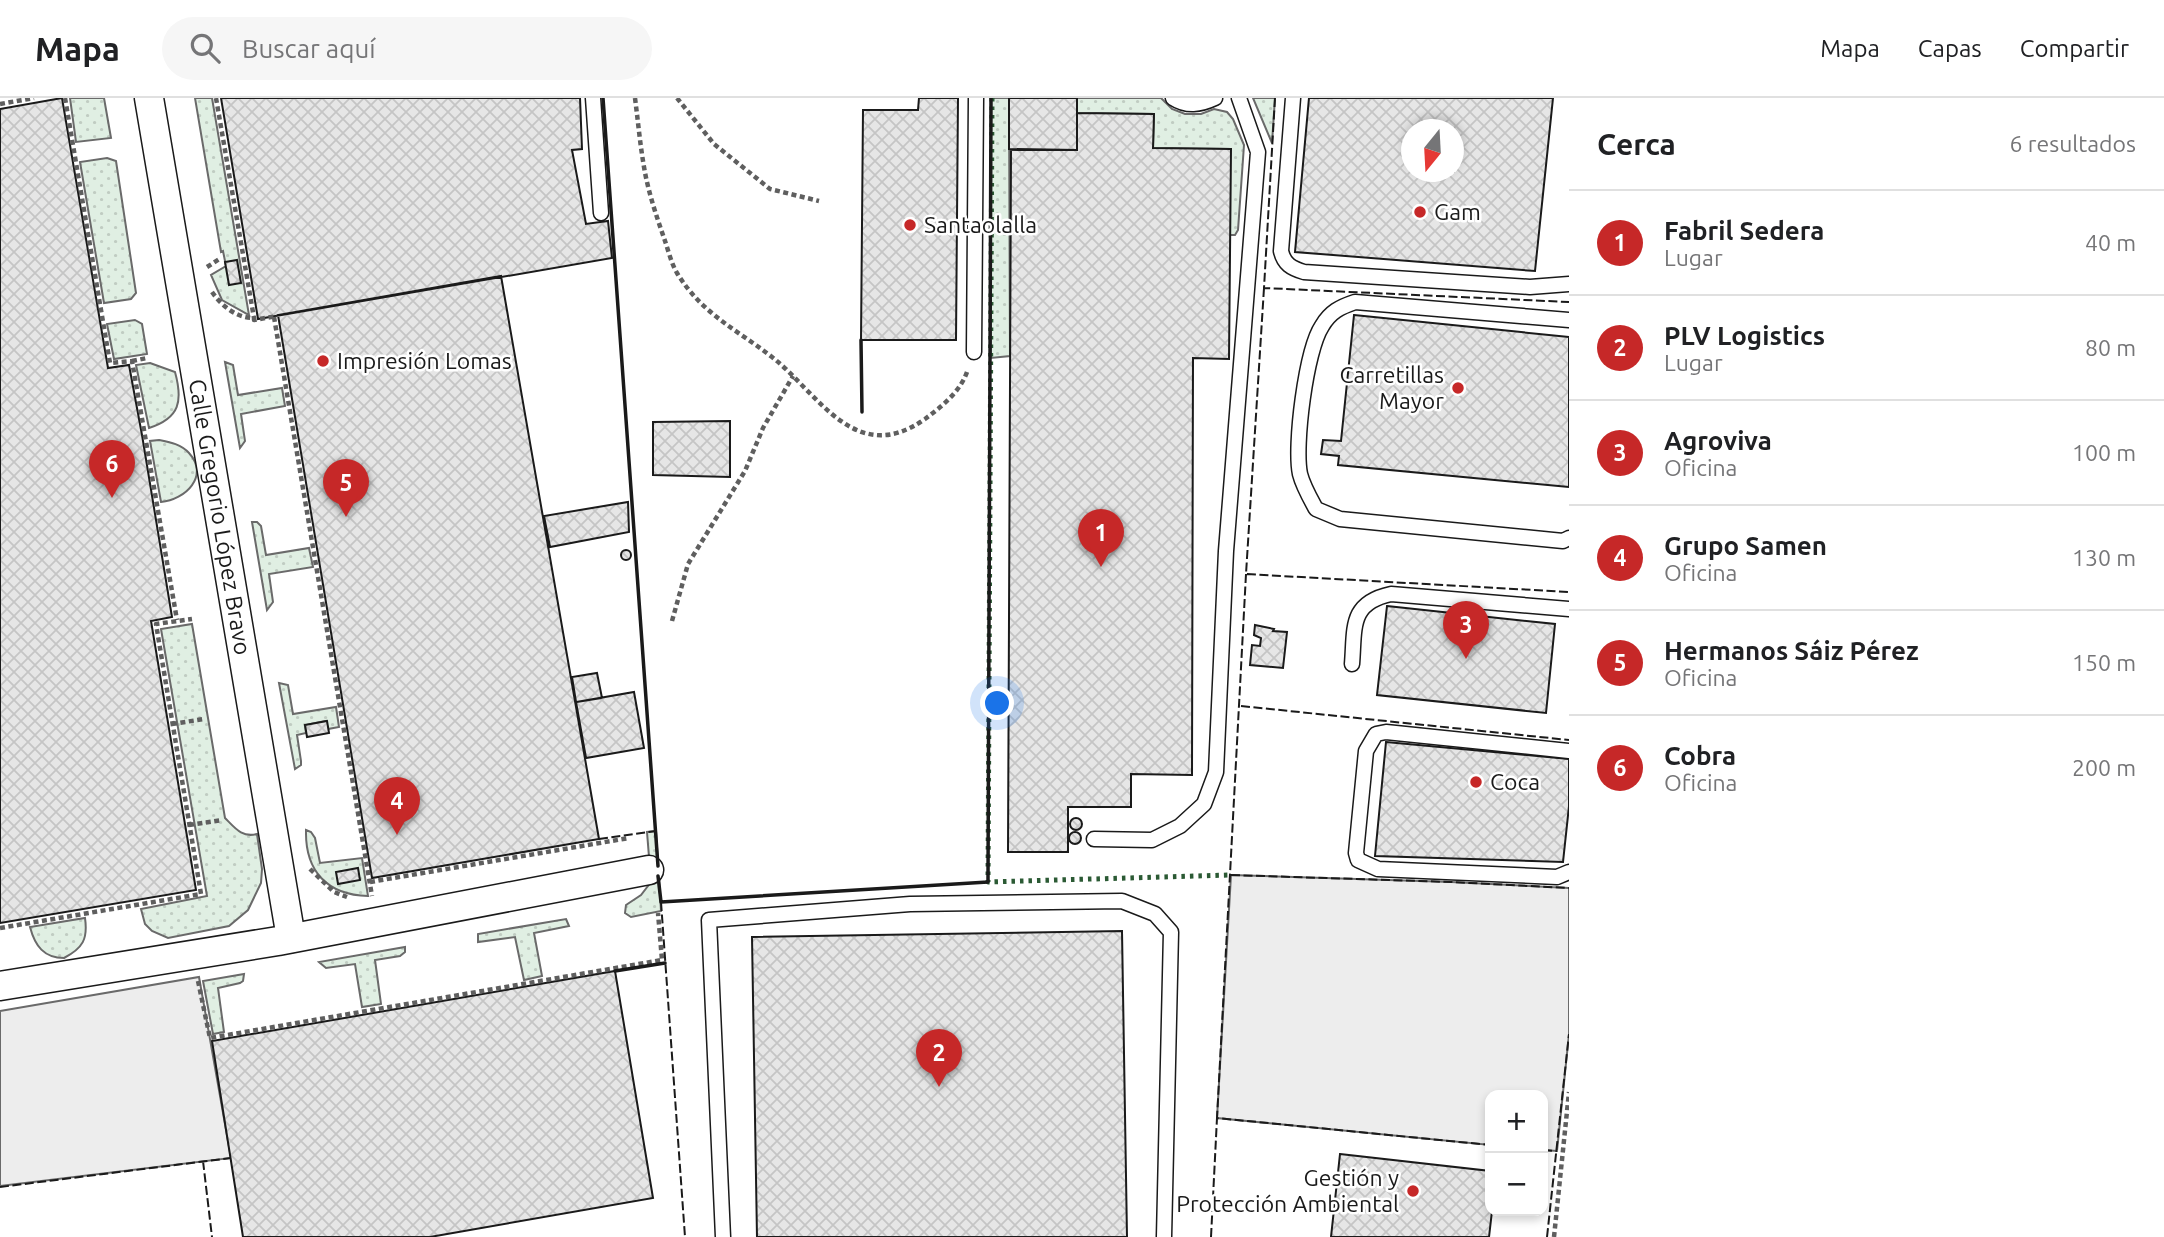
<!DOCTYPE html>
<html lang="es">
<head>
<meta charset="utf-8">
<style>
	:root { --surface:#fff; --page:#f6f6f6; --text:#202124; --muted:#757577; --line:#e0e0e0; --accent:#c62828 }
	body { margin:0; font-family:Ubuntu,sans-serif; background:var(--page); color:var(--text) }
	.controls { position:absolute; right:21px; bottom:21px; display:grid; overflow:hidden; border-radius:14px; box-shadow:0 4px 10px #0003 }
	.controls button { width:63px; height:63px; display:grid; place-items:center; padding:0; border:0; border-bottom:2px solid var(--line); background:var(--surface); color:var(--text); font:35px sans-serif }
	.compass { position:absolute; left:1401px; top:21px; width:63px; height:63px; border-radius:50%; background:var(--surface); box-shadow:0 4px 10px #0003; rotate:198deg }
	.you { position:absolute; left:998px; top:606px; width:24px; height:24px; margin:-18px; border:5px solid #fff; border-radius:50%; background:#1a73e8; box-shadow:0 0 0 10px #1a73e833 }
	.badge { display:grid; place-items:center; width:46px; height:46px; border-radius:50%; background:var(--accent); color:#fff; font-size:23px; font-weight:700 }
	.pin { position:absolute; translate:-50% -58px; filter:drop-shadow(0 2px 4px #0008) }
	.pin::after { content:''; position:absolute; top:37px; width:24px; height:21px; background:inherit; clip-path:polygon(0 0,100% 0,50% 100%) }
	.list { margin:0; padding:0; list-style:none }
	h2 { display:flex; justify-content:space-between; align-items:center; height:91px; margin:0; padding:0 28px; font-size:30px }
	h2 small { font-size:23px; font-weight:400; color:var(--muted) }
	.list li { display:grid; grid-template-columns:46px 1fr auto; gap:21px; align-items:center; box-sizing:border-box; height:105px; padding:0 28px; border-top:2px solid var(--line) }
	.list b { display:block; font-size:26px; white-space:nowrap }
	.list p { margin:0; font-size:23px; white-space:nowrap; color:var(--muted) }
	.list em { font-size:23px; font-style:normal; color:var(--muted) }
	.icon { flex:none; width:38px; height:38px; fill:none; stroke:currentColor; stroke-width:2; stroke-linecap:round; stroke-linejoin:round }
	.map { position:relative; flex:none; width:1569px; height:1139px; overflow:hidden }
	header { display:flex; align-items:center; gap:42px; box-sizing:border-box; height:98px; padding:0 35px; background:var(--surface); border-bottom:2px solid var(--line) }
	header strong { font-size:33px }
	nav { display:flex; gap:38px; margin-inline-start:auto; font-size:24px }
	.search { width:490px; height:63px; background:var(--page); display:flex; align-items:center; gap:18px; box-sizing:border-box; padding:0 24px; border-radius:38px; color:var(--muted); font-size:26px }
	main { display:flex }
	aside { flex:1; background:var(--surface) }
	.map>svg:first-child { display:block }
</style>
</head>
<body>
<header>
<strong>Mapa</strong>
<div class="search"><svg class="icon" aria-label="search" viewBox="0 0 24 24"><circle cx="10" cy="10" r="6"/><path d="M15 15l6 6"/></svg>Buscar aquí</div>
<nav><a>Mapa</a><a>Capas</a><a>Compartir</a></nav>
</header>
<main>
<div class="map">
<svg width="1569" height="1139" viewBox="0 0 1569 1139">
	<defs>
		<pattern id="grass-dots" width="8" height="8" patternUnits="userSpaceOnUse" patternTransform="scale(1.75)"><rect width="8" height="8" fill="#e0efe3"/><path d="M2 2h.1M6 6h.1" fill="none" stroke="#c0ccc2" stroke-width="1.8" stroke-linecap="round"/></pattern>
		<pattern id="building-cross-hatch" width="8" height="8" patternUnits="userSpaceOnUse" patternTransform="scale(1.75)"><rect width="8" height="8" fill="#e6e6e6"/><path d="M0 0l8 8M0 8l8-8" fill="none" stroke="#c5c5c5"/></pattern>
	</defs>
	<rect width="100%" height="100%" fill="#fff"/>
	<path fill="url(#grass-dots)" stroke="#6a6a6a" stroke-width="2" d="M70,0H104L111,40L76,44Z
		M195,0H212L249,217L222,202L211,177L226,168L223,153L221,154Z
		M991,0H1009L1010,258L991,260Z
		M1077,0H1161L1172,11L1185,16H1201L1214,11L1227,14L1233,21L1244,47L1238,132L1235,137H1230V51L1153,50L1154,16L1077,15Z
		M1253,0H1275L1272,45Z
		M107,60L116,63L136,195L131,201L104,205L80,64Z
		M135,222L142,226L147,256L114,261L107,226Z
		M225,264L233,267L238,297L282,290L285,308L241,316L245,343L240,350Z
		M150,265L175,274C183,303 180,320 149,330L136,267Z
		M159,342C169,344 181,346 189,355C210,378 185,402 161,404L150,343Z
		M252,424H257L261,428L266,457L309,450L313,469L269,476L273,504L267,512Z
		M192,526L225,720C235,730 242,740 257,736L262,771L261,785L248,812L229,828L168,840L152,833L145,826L141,811L207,798L161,531Z
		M279,585L288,587L293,616L336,609L339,629L328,631L326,623L305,627L306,635L297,637L301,663V667L295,671Z
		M306,732L311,734L315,740L320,765L362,760L368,798C327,797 305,773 306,732Z
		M656,733L661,813L631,819L625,815L626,807L641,797L651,784L647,734Z
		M85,820C88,841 83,850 64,860C44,860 35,848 30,829Z
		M566,821L569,828L534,835L542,878L524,882L515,839L478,844V836Z
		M405,849V854L400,858L375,862L381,906L362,909L355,866L326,870L319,864Z
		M244,876L243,883L240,885L218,890L224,934L213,936L203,883Z"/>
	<path fill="#ededed" stroke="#6a6a6a" stroke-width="2" d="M1231,777L1451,784L1569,790V936L1557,1053L1543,1052V997H1490V1047L1217,1020Z
		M199,879L231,1060L0,1088V913Z"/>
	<path fill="url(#building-cross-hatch)" stroke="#1a1a1a" stroke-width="2" fill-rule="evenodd" d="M62,0L108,270L129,267L142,337L172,519L151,523L196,792L0,825V11Z
		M221,0H580L582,51L572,52L586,126L608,123L612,160L258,221Z
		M919,0H958L956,242H861L863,12H918Z
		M1009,0H1077V52L1009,51Z
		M1309,0H1553L1535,173L1295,154ZM1412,32H1454V74H1412Z
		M1077,15L1154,16L1153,50L1231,51L1229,261L1193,260L1192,677L1131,676V709H1068V754H1008L1011,52H1077Z
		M237,162L241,185L229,187L225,164Z
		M501,178L599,741L372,780L278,217Z
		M1354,217L1569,239V389L1338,367L1339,358L1321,356L1323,342L1341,343Z
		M730,323V379L653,377V324Z
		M628,404L629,434L550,449L544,418Z
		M621 457a5 5 0 1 1 10 0a5 5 0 1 1-10 0Z
		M1387,508L1555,526L1546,615L1377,597Z
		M1255,527L1274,531L1273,533L1287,534L1283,570L1250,567L1252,547L1260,548L1261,540L1254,537Z
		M597,575L602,600L576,604L572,579Z
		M634,594L644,650L586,660L576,604Z
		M327,623L329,635L307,639L305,627Z
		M1386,644L1569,661V708L1563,764L1375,758Z
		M1070 726a6 6 0 1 1 12 0a6 6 0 1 1-12 0Z
		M1069 740a6 6 0 1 1 12 0a6 6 0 1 1-12 0Z
		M358,770L360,782L338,786L336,774Z
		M1122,833L1127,1139H757L752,839Z
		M615,873L653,1100L430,1139H243L212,943Z
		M1340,1056L1490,1073L1492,1113L1489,1139H1331Z"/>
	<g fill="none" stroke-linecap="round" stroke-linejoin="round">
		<defs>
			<path id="service" d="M593,0L601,115
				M1173,0C1187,9 1200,7 1215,0
				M1293,0L1281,153C1284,166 1291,170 1304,174L1530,189L1569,186
				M1569,222L1355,204C1340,209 1330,214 1322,228C1306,252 1294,348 1300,376C1303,388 1310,400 1316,411L1340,421L1563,443L1569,440
				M974,254L976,0
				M1352,566C1355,530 1349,505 1391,496L1569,511
				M1569,653L1386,634L1376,636L1366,653L1356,755L1358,762L1378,771L1557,779L1569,774
				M1094,741L1152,742L1180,728L1204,706L1216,674L1226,453L1258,54L1239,0
				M723,1139L709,822L910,806L1122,803L1155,816L1171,834L1164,1139"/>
			<g id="minor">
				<path id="s1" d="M149,0L291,840"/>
				<path d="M0,888L278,843L649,772"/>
			</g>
		</defs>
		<use href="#service" stroke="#1a1a1a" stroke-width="17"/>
		<use href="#minor" stroke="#1a1a1a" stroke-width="31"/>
		<path stroke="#5f5f5f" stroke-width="4.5" stroke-dasharray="5 3.5" stroke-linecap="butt" d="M65,0L110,265L132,263L177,522
			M216,0L254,220
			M635,0C638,23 640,46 644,69C648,93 656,117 664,140C668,151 671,165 677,175C702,216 736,231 772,259C819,296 855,370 925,321C941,309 960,294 967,274
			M677,0L714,46L770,91L819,103
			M0,6L34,0
			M207,169L221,160
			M212,194C222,208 236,220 254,220V222L277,218
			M274,219L372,798
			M132,263L147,260
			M672,523L688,466L745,373L763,330L793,278
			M172,626L204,621
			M189,727L222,722
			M310,771L334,794L347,799
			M370,784L629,740
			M0,830L201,796L156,526L192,521
			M198,883L210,940L662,862L658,815
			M1554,1139L1569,994"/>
		<use href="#service" stroke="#fff" stroke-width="14"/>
		<use href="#minor" stroke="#fff" stroke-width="28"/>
		<path stroke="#2b5a34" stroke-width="5" stroke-dasharray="3.5 5" stroke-linecap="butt" d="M992,0L988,784L1231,777"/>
		<path stroke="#1a1a1a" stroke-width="2" stroke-dasharray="9 3.5" stroke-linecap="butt" d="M1275,0L1264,190L1569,204
			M1264,190L1246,476L1569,494
			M1246,476L1217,1020L1490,1047
			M1241,608L1569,642
			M599,741L656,733
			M1231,777L1451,784L1569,790
			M661,804L685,1139
			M1543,1052L1557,1053
			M203,1063L212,1139
			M0,1089L231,1060
			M1211,1139L1217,1020
			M1547,1139L1569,936"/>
		<path stroke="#1a1a1a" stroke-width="3.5" d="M603,0L658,768
			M861,242L862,314
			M658,778L661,804L988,784L991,0
			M615,873L665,865"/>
	</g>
	<g fill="#c62828" stroke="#fff" stroke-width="2.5">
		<circle cx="1420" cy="114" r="7"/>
		<circle cx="910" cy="127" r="7"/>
		<circle cx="323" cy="263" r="7"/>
		<circle cx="1458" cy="290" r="7"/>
		<circle cx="1476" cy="684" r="7"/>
		<circle cx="1413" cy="1093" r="7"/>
	</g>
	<g text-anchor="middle" stroke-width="5" stroke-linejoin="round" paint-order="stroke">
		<g font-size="23" fill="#1a1a1a" stroke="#fff" text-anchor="start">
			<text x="1434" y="122">Gam</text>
			<text x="924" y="135">Santaolalla</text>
			<text x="337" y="271">Impresión Lomas</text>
			<text x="1444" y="285" text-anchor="end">Carretillas<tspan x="1444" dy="26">Mayor</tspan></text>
			<text x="1490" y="692">Coca</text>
			<text x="1399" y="1088" text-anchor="end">Gestión y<tspan x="1399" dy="26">Protección Ambiental</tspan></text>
		</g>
		<g font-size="23" fill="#1a1a1a" stroke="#fff">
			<text dy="8" stroke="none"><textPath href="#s1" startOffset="425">Calle Gregorio López Bravo</textPath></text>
		</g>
	</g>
</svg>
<div class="controls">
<button>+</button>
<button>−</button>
</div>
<svg class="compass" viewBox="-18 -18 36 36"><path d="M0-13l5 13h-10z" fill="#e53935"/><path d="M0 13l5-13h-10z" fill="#757577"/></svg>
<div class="you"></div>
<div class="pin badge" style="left:1101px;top:469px">1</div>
<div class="pin badge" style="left:939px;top:989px">2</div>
<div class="pin badge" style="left:1466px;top:561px">3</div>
<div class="pin badge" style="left:397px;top:737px">4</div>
<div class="pin badge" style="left:346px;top:419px">5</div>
<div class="pin badge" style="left:112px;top:400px">6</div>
</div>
<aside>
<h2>Cerca<small>6 resultados</small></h2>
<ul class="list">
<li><span class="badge">1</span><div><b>Fabril Sedera</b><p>Lugar</p></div><em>40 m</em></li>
<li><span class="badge">2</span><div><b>PLV Logistics</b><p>Lugar</p></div><em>80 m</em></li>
<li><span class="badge">3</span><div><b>Agroviva</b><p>Oficina</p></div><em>100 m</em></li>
<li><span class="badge">4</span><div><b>Grupo Samen</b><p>Oficina</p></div><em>130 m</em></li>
<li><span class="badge">5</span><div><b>Hermanos Sáiz Pérez</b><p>Oficina</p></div><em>150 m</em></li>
<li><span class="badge">6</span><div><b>Cobra</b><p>Oficina</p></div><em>200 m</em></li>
</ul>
</aside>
</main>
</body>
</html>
